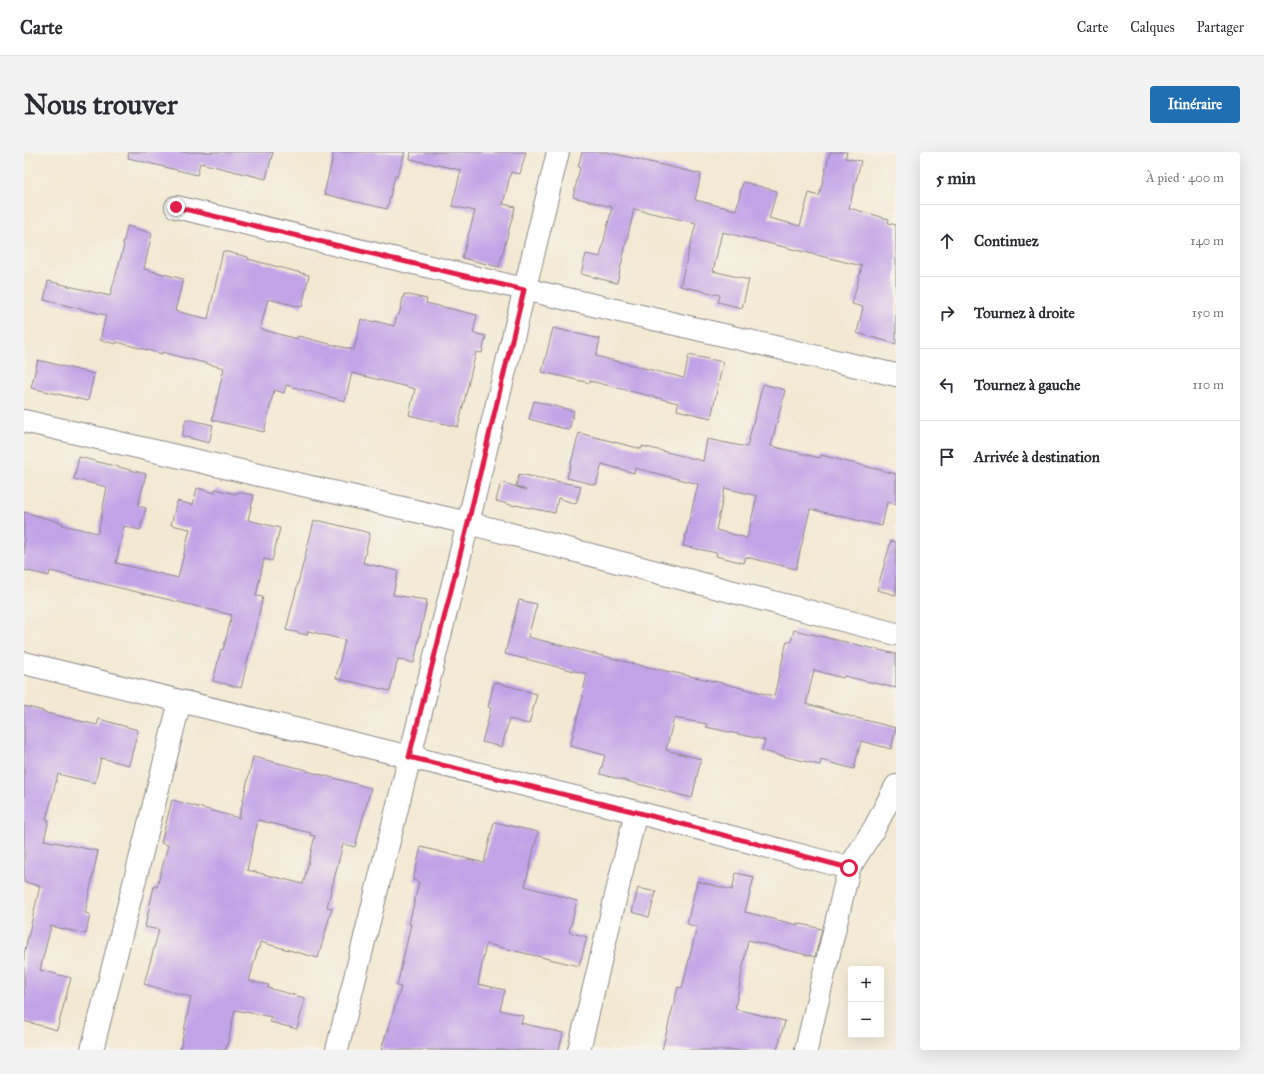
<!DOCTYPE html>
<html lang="fr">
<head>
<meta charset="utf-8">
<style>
	:root { --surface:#fff; --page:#f2f2f3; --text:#2b2b33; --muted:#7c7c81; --line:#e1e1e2; --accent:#1f6fb2 }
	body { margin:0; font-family:"IM FELL Great Primer",serif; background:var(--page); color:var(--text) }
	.controls { position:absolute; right:12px; bottom:12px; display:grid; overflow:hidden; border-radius:4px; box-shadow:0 4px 16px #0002 }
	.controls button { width:36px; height:36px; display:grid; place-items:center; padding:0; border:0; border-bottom:1px solid var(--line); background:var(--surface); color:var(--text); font:20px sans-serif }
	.stop { position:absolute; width:12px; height:12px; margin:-9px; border:3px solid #e11d48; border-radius:50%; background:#fff }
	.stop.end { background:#e11d48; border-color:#fff; box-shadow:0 1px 4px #0008 }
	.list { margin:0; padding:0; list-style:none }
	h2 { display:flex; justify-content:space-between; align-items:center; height:52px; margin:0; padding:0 16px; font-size:17px }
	h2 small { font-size:13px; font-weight:400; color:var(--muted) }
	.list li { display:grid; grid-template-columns:26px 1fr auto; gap:12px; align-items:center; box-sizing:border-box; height:72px; padding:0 16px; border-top:1px solid var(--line) }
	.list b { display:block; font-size:15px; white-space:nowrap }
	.list em { font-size:13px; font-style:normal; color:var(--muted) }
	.icon { flex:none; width:22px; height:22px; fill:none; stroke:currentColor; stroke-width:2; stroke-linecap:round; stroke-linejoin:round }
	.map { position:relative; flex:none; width:872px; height:898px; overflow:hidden; border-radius:4px }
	header { display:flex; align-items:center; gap:24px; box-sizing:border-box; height:56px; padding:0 20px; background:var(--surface); border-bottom:1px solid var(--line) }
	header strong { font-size:19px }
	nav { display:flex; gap:22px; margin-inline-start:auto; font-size:14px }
	.intro { display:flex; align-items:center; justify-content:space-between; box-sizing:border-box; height:96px; padding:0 24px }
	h1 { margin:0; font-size:28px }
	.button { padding:10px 18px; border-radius:4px; background:var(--accent); color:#fff; font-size:14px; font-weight:700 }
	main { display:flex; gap:24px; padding:0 24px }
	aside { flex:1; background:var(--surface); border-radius:4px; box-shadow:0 4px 16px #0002 }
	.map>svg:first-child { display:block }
</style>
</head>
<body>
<header>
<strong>Carte</strong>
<nav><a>Carte</a><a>Calques</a><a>Partager</a></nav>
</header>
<div class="intro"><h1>Nous trouver</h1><a class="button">Itinéraire</a></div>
<main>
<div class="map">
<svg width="872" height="898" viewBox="0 0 872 898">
	<rect width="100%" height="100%" fill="#f7f3e8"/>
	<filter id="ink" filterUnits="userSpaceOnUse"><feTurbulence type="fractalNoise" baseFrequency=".025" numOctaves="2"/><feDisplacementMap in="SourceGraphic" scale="8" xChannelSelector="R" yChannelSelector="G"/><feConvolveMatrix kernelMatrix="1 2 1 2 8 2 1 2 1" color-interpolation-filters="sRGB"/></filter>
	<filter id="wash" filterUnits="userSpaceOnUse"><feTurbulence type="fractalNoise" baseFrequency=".012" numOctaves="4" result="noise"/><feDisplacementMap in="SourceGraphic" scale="16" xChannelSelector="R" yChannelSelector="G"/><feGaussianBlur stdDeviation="0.9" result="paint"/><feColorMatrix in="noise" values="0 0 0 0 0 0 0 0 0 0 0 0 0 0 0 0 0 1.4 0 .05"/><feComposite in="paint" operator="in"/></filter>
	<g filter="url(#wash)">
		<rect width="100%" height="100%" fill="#f3e9d3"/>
		<g id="blocks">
			<path fill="#c2a3e7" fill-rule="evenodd" d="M105,0H249L242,27L176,11L173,23L104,6Z
				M310,0H381L373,25L371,24L363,57L300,42Z
				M387,0H502L496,22L487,20L479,52L491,55L475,115L438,106L451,59L428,54L437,18L386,7Z
				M558,0H582L677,22L671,48L712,58L719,30L753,39L745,66L776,74L785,41L795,44L806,0H823L821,6L837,9L825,56L865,67L864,71L872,73V192L833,181L839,155L828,152L838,114L698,80L689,119L725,128L718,156L694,150L696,143L656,134L672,71L610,57L593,131L557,122L562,102L576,105L588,55L549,45L556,16L554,15Z
				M103,74L128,81L120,117L159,127L151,159L184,167L199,99L224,105V107L285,123L278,155L244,147L236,177L273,187L274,184L330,198L337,167L351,170V169L370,174L373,163H375L380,142L403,147L402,151L453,163L449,181L462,184L458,201L452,200L434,275L385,263L391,237L328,221L321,249L262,233L260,241L250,238L240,280L188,268L200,216L138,200V202L93,190L92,192L76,188L82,163L20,148L24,129L86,144L100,94L99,93Z
				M529,176L576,187L572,204L660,226L665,203L699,210L687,266L653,258L654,251L566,229V231L518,220Z
				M14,208L70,222L64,249L7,236Z
				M739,232L761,238L747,294L796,306L797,303L872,322V352L863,350L858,374L786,357L772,417L722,405L720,411L692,404L693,401L659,394L674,332L611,316L610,321L578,312L572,333L543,326L555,281L618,297V294L679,309L683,287L723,295ZM701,336L733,344L723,386L692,378Z
				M510,249L550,259L545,278L505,267Z
				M162,267L189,273L185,291L158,284Z
				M55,305L122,322L114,354L122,356L116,378L100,374L92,411L154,426L166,377L147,373L153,349L169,353L173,336L191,341V337L212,342L213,340L230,343L224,368L256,376L248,409L240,407L232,444L239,445L217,536L189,529L197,497L199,498L208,463L26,419L25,424L0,418V360L39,371L38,373L74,381L83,335L50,327Z
				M495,322L557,334L552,352L534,346L531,361L491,353V354L472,349L477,330L502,338L492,334Z
				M290,369H297L346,381L339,411L374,419L369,443L403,448L390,511L374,507L366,539L312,526L321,488L284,479L283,483L262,478Z
				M867,389L872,390V443L853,438Z
				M495,448L513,452L504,485L619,514L694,530L750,544L763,489L767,490L770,478L872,502V536L820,524L819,526L790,518L782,552L813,560V561L872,576L867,597L837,589L830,617L797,608L796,613L738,599L741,588L682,575L683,572L650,566L642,598L677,607L668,646L576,622L581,603L546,594L559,544H558L563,522L481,502Z
				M470,530L513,542L505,572L485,567L478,595L458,590L467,556L464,555Z
				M0,554L19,559L18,560L73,573L75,567L114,578L105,613L77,606L71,631L34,622L22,668H25L20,688L74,699L61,761L66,762L62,782L27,774L16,818L47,826L33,878L0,869V802L16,734L0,730Z
				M229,605L283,618V619L347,636L331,695L319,692L303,755L308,756L294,806L236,790L235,796H234L225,829L245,833L244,836L281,846L273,877L246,870L248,865L211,858L202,898H156L167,845L120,832L135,778L121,775L130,734L133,735L144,693L137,691L148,648L215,666ZM234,668L287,681L286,683L291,684L279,732L223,718Z
				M470,670L514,680L501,734L553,749L545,780L563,785L555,814L462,792L454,832L481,838L476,858L499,864L497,871L539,881L535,898H357L377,835L373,834L387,772H385L395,730L389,728L397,695L460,711Z
				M712,721L730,725L721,760L773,773V771L798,777L791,805L724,788L711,857L761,869L753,898H638L654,835L658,836L673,775L663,772L673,729L708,738Z
				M614,736L632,740L625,765L608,760Z"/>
		</g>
	</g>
	<g filter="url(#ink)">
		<use href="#blocks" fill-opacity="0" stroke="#8a8687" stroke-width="1"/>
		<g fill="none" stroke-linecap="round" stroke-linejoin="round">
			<defs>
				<path id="minor" d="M152,55L500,137L872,223
					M0,269L444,371L872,482
					M0,511L612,660L825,716L851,675L872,634
					M68,898L156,549
					M313,898L444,371L534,0
					M555,898L612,660
					M782,898L825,716"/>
			</defs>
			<use href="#minor" stroke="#8a8687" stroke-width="24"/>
			<use href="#minor" stroke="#fff" stroke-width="22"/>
		</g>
	</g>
	<g fill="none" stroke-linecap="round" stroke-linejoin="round" filter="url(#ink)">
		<path stroke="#e11d48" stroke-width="5" d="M152,55L500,138L444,371L385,605L612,660L825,716"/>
	</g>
</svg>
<div class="controls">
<button>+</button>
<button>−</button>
</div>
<div class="stop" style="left:825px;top:716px"></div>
<div class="stop end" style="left:152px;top:55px"></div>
</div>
<aside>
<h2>5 min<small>À pied · 400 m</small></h2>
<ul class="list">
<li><svg class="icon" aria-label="ahead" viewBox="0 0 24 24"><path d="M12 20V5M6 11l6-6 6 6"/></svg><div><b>Continuez</b></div><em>140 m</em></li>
<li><svg class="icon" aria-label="right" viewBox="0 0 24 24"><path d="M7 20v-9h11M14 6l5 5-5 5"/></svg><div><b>Tournez à droite</b></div><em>150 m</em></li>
<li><svg class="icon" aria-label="left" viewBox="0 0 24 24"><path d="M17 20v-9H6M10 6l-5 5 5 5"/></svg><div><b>Tournez à gauche</b></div><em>110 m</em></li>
<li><svg class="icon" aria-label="arrive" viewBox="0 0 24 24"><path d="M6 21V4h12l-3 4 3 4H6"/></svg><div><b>Arrivée à destination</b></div></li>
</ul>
</aside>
</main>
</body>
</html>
